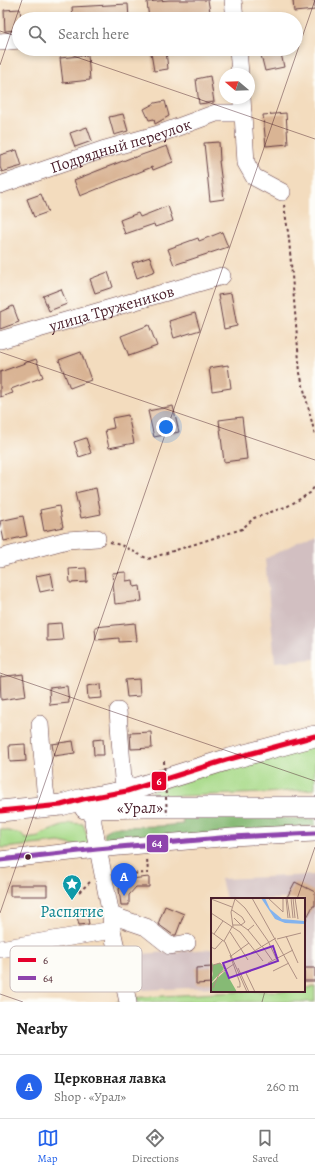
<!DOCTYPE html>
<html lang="en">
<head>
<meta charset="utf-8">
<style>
	:root { --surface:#fff; --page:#f2f2f2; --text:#222; --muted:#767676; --line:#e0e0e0; --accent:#2563eb }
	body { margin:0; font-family:Alegreya,serif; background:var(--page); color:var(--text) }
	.compass { position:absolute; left:219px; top:68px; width:36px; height:36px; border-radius:50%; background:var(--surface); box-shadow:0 2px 6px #0003; rotate:289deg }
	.you { position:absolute; left:166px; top:427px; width:14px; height:14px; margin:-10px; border:3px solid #fff; border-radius:50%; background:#1a73e8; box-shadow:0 0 0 6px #1a73e833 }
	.badge { display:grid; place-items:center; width:26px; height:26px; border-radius:50%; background:var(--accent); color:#fff; font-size:13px; font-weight:700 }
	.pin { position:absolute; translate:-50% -33px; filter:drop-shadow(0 1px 2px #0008) }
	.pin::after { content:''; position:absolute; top:21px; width:14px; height:12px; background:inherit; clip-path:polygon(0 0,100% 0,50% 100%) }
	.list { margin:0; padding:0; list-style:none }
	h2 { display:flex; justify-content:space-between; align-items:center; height:52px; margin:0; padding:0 16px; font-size:17px }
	h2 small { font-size:13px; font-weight:400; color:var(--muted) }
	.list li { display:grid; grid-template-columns:26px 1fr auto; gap:12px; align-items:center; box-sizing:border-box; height:64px; padding:0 16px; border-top:1px solid var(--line) }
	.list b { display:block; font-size:15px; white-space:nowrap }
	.list p { margin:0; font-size:13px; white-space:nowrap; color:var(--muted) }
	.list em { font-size:13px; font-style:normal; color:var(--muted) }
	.icon { flex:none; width:22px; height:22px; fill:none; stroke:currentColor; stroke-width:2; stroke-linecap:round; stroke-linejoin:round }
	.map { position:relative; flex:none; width:315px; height:1002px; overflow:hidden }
	.search { position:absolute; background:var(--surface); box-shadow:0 2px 6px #0003; left:12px; right:12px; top:12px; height:44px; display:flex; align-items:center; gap:10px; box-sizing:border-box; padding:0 14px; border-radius:22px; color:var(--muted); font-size:15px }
	.sheet { height:116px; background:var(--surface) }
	nav { display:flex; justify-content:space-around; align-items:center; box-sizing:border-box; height:56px; border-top:1px solid var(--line); background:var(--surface); font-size:11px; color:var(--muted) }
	nav a { display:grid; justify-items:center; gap:2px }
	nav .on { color:var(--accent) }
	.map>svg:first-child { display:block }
</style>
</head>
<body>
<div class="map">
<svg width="315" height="1002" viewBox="0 0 315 1002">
	<rect width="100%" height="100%" fill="#fdfcf7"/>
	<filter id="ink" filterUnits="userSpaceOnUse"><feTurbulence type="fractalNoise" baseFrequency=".025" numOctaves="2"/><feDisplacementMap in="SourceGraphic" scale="8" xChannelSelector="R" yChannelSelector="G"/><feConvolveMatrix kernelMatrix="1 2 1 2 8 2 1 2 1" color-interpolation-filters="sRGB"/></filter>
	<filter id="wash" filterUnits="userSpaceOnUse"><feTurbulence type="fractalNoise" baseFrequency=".012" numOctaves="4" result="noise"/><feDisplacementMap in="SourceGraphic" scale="16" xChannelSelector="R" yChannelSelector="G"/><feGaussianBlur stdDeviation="0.9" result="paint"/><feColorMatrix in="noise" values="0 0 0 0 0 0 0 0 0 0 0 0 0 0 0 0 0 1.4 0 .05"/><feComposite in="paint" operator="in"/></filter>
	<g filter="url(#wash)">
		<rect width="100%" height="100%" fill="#f3dcbe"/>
		<path fill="#d2bfc1" d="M315,533V659L275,662L265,559Z
			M315,875V982L304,983V899H226L221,879Z
			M212,949V987L143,990L140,954Z"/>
		<path fill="#a8da89" stroke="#797c5a" d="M315,741V789L266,793L152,797L151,791Z
			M70,823L83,824L89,840L86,848L59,842L4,848L0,847V829L22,834L25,839L39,837L41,834Z
			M315,987V1002H116L128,998L252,991H304V988Z"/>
		<path fill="#86ba75" stroke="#686c50" d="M182,815L315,819V826L106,844L104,832L112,827L161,826L183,824Z"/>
		<g id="blocks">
			<path fill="#d9b494" d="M169,0H208L210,12L173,16V19H149L147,2Z
				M293,0H315V10L294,12Z
				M128,4L129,19H73L72,7Z
				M20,9L21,19H19V30L5,31L4,10Z
				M270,49H280L284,67L265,71L260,51Z
				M166,51L168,69L154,71L151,53Z
				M88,55L90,80L63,83L60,58Z
				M210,76L214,102L199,104L196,79Z
				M165,101L169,116L155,124L154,119L149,120L144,109L155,103Z
				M286,113L288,144L266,146L263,115Z
				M123,114L128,131L114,135L109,117Z
				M87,127L92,141L75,147L70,133Z
				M219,142L220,161H219L224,199L210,201L204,143Z
				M167,146L173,162L153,170L152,167L80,196L74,180L133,157V158Z
				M17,150L22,166L2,172L0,167V155Z
				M41,194L48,212L34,217L27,199Z
				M168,206L173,221L155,227L154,224L125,234L120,220L138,213L140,217Z
				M222,232L228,247L174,265L168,249L198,238L199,241Z
				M150,257L155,271L137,278L132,263Z
				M108,272L113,287L95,293L90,279Z
				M61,289L67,304L49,311L43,296Z
				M231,293L237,326L224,329L218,295Z
				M13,306L19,322L0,329V312Z
				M195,313L200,330L174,338L169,321Z
				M149,325L157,346L129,356L121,336Z
				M81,352L91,380L70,388L59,360Z
				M36,359L43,377L11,389L13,393L0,397V372Z
				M228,365L231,388L212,391L209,368Z
				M173,406L179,432L154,437L148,411Z
				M128,415L134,443L109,448L105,430L114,428L112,418Z
				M242,417L247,459L224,462L219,420Z
				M86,438L91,453L79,457L74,442Z
				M96,488L101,514L81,518L75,493Z
				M59,506L63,527L44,531L40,510Z
				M23,516L27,536L4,541L0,521Z
				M86,568L87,582L70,583L69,569Z
				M126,572V581L133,580L134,587L140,586L142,601L115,604L112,573Z
				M51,573L54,589L40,592L36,576Z
				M61,623L63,640L47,641V624Z
				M135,623L137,641L119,642V638L96,640L95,627Z
				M23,674L26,696L1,700L0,677Z
				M139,679L140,696L127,697L125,680Z
				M101,684L102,698L88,699L87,686Z
				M67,686L69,703L50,705L49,688Z
				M151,732L152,748L131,749L130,733Z
				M103,739L104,755H94L93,740Z
				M73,741L75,753L54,756L52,744Z
				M25,744L26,761L10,762L9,745Z
				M149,877V887H136L129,895V905H121L119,889L121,886V880Z
				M295,882L315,892V906H313L304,923V899H286Z
				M10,885H47V896H10Z
				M165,906L184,914L176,935H173L158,924Z
				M86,910L89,924L79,925L76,912Z
				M212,967V983L196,984V968Z
				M304,968H315V981H304Z"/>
		</g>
	</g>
	<g filter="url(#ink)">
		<use href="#blocks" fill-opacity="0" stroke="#633b41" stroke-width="1"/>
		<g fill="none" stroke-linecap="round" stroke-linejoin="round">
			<defs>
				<g id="minor">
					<path d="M233,0L235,19"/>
					<path d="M0,42L19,40"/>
					<path d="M238,49L240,74"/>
					<path d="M242,98L246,163L254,177L282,192"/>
					<path id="s1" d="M0,185L102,150L159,134L216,113H243"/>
					<path id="s2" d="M0,340L222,276"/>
					<path d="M0,558L67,540L97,538"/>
					<path d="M118,711L123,779L127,791"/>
					<path d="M40,724L45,789L48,806"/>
					<path d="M93,808V823L111,915L112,930L128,1002"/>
					<path d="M0,860L97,849L232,837L315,833"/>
					<path d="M111,915L146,927L170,946L187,943"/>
					<path d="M0,949L112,930"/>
				</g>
				<g id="major">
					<path id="s3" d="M85,808H93L145,807H315"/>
					<path d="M0,811L61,805L83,799L127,791L226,760L315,736"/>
				</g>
			</defs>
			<use href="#minor" stroke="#633b41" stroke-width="18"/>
			<use href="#major" stroke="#633b41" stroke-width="22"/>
			<path stroke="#633b41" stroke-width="2" stroke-dasharray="3 3" stroke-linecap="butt" d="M284,205L289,239L300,373L315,435
				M110,542L123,546L148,559L242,529L254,518L288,506L310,493L315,486
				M119,880L124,874L148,873L147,858
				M79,892L90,882"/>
			<use href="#minor" stroke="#fff" stroke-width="17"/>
			<use href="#major" stroke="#fff" stroke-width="21"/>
			<path stroke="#633b41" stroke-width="2" stroke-dasharray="3 3" stroke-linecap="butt" d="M164,761L167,815"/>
			<defs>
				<path id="bus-1" d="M0,811L61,805L83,799L127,791L226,760L315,736"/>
				<path id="bus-2" d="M0,860L97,849L232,837L315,833"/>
			</defs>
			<use href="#bus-1" stroke="#fdfcf7" stroke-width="8"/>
			<use href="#bus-2" stroke="#fdfcf7" stroke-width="8"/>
			<use href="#bus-1" stroke="#e4002b" stroke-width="5"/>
			<use href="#bus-2" stroke="#8e44ad" stroke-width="5"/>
		</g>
	</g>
	<path fill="none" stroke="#4a1f2b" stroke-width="1" stroke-opacity="0.45" d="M0,31L19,37M53,49L315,139M0,65L22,0M0,352L315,460M0,673L315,781M297,899L315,847M0,913L315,0M0,994L23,1002M262,1002L265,991"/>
	<defs>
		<symbol id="sight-pin" viewBox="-11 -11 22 30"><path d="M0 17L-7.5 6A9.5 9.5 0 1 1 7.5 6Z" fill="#0f9aa8" stroke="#fdfcf7"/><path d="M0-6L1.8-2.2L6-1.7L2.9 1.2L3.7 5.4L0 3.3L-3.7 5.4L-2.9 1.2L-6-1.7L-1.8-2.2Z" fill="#fff"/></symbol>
	</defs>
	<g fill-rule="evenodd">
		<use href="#sight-pin" x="61" y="873" width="22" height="30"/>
	</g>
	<circle fill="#4a1f2b" stroke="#fdfcf7" stroke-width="1.5" cx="28" cy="857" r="3.5"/>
	<g text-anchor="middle" stroke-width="3.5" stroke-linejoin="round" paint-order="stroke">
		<g font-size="16" fill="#4a1f2b" stroke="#fdfcf7">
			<text dy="6" stroke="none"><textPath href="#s1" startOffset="127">Подрядный переулок</textPath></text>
			<text dy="6" stroke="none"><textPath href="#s2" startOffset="116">улица Тружеников</textPath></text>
			<text dy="6" stroke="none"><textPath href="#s3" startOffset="55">«Урал»</textPath></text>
		</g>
		<g font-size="16" fill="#0d838f" stroke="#fdfcf7">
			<text x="72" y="917">Распятие</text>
		</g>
	</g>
	<g transform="translate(211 898)">
		<rect width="94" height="94" fill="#f3dcbe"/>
		<path d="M0,62L2,67L9,65L13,71L0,85L2,74V72L0,79ZM14,73L26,94H0V86Z" fill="#86ba75"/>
		<path d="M50,0H54L59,11L71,21L93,23L94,26L74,25L64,21Z" fill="#83b3ee"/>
		<path fill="none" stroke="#af9083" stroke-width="1" d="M23,0L34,10L57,43L65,60M41,0L86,81M57,0L72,14V0M75,0L77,20M76,0L79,20M80,0L82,20M82,0L84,20M84,0L87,21M0,1L21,9M21,12L31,19L34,24L30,27L23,20M0,15L29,34L52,63M22,27H30L37,32L43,27M22,29L20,14L24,1M37,32L50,48M0,34L14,44L36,94M19,34L37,62M3,36L12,23M75,38L87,65M66,41L90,35M13,43L21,29M51,48L61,62M0,49L4,51L12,42M40,55L65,40M19,57L29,85V89H26M20,58L38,45M57,65L82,52M27,70L38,94M40,73L35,75L44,94M62,73L78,65M0,80L2,67L9,65L14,71M2,90L8,76L23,66"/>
		<path fill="#7b2cbf" fill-opacity="0.15" stroke="#7b2cbf" stroke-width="2" d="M62,48L67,63L18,80L12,65Z"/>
		<rect width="94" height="94" fill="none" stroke="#4a1f2b" stroke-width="2"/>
	</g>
	<rect x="10" y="946" width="132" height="46" rx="6" fill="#fdfcf7" stroke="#c7baba" stroke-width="1"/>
	<rect x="18" y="958" width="18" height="4" fill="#e4002b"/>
	<rect x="18" y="976" width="18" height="4" fill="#8e44ad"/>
	<g font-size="11" fill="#4a1f2b">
		<text x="43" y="964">6</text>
		<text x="43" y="982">64</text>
	</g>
	<g stroke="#fdfcf7" stroke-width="1.5">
		<rect x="151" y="771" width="16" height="20" rx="4" fill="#e4002b"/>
		<rect x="146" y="834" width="23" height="19" rx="4" fill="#8e44ad"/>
	</g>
	<g font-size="11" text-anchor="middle" font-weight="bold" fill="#fff">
		<text x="159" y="785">6</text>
		<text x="157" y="847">64</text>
	</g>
</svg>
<svg class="compass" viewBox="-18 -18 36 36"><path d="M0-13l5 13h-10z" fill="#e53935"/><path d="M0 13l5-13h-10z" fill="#767676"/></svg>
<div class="you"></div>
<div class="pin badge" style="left:124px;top:896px">A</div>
<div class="search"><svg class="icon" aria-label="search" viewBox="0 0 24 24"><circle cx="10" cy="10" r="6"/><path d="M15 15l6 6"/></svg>Search here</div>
</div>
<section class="sheet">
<h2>Nearby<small></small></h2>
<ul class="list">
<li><span class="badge">A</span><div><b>Церковная лавка</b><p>Shop · «Урал»</p></div><em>260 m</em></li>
</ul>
</section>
<nav>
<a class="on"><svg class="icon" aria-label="map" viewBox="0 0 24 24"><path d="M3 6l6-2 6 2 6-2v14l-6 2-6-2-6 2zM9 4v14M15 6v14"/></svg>Map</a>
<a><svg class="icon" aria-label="directions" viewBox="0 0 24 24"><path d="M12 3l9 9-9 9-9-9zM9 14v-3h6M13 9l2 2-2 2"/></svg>Directions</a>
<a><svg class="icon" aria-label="saved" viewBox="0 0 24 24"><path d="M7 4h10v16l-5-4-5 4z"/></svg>Saved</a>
</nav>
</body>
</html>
